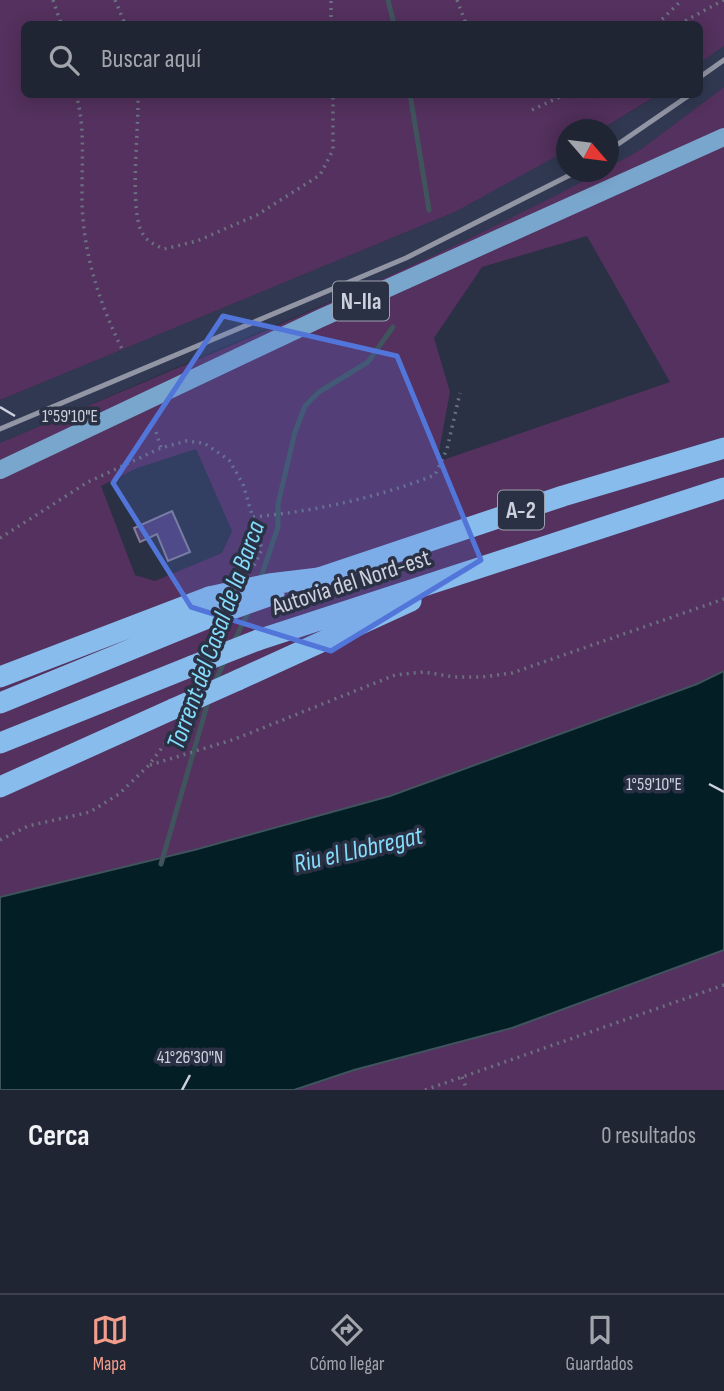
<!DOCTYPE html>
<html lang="es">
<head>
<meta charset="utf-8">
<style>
	:root { --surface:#202533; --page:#2d313f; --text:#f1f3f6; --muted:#a2a5ac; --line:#3d424e; --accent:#f49d8c }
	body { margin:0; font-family:"Sofia Sans Condensed",sans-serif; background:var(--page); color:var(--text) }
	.compass { position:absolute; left:556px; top:119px; width:63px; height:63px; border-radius:50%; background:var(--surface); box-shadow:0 4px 18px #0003; rotate:118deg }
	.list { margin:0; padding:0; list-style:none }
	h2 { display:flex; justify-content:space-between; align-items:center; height:91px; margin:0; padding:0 28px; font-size:30px }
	h2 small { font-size:23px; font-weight:400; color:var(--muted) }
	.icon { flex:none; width:38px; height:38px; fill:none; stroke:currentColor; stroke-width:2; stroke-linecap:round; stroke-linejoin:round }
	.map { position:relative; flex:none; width:724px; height:1090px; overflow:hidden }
	.search { position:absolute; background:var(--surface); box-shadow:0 4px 18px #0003; left:21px; right:21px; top:21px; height:77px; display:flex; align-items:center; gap:18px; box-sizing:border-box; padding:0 24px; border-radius:10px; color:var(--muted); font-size:26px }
	.sheet { height:203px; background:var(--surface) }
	nav { display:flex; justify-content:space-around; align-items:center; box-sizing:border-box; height:98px; border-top:2px solid var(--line); background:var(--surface); font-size:19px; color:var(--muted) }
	nav a { display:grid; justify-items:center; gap:4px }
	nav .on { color:var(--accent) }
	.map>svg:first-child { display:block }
</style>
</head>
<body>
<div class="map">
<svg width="724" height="1090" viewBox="0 0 724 1090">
	<rect width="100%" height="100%" fill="#2b3144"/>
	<path fill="#313952" d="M724,46V87L640,150L609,167L608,130H602L657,95L700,94V63Z
		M566,151V172H600L523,213L385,278L0,443V400L457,211Z"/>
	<path fill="#54315e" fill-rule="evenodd" d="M0,0H724V46L700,63V24H24V94L657,95L602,129L566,130V151L457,211L0,400Z
		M724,87V671L697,684L390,796L194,850L0,897V443C202,357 407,276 600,172H608L609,167L640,150ZM587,236L670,382L437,462L450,392L434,338L482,267ZM196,449L232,531L222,553L155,581L135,575L101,486L137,468Z
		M724,950V1090H295L354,1070L512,1028Z"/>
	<path fill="#041e26" stroke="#40545d" stroke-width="2" d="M724,671V950L512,1028L354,1070L294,1090H0V897L194,850L390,796L697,684Z"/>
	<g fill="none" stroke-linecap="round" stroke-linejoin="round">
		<path stroke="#40545d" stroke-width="5" d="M388,0L394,24
			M410,94L429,210
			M260,580L278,527V504L295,432L305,406L319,392L368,362L393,327
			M234,641L250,609
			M215,682L225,660
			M161,864L208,702"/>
	</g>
	<path fill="#4f4076" stroke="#837e95" stroke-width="2" d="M172,511L190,552L168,561L157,534L140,542L134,528Z"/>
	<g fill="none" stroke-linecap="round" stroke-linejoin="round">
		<path stroke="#6b7080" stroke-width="3.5" stroke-dasharray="2 5" stroke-linecap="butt" d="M53,0L61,24
			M115,0L125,24
			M457,0L466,24
			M331,24V0
			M657,24L682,0
			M679,24L724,0
			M76,94C85,127 82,157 82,191C81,247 98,301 123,351
			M138,94C139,129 130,198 140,228C144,240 153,244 164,249L197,241L257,215L320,175L333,150V94
			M532,110L566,94
			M156,432L161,448
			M253,517C316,511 376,498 435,475L447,449L460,393
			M0,538L88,482L161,448L186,441L204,443L229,460L243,484L262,549L253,568
			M150,765L235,739L395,675L424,672L454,677H482L512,673L724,599
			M0,840L28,826L90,812L119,794L148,766L178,727
			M462,1077L467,1090
			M425,1090L724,985"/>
		<path stroke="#79a6cd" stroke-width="18" d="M0,470L319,319L724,137"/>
		<path stroke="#87bcec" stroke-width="21" d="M319,578L563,496L724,448
			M258,640L724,488
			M0,677L209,597
			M238,680L411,601
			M0,703L215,615
			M0,743L192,666
			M0,787L173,709"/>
		<path stroke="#9195a4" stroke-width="5" d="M700,77L724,60
			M608,151L691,94
			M0,429L406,258L576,172"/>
		<path stroke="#87bcec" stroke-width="21" d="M209,597L269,584L319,578
			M215,615L274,594
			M192,666L258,640
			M173,709L238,680"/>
	</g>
	<path fill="#5275da" fill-opacity="0.2" stroke="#5275da" stroke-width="5" stroke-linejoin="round" d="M223,316L397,356L481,560L331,651L191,607L113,483Z"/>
	<path fill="none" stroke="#cdd1dd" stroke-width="2.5" d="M0,407L15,416M709,784L724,792M182,1090L190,1075"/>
	<g text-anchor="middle" stroke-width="7" stroke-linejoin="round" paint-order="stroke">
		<g fill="#2b3144" stroke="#9ca1af" stroke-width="2">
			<rect x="333" y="281.5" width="56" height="39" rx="5"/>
			<rect x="498" y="490.5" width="46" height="39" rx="5"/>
		</g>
		<g font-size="23" font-weight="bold" fill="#cdd1dd">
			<text x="361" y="309">N-IIa</text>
			<text x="521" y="518">A-2</text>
		</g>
		<g font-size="24" fill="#cdd1dd" stroke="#2b3144">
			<text transform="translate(351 582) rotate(-18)" y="8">Autovia del Nord-est</text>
		</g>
		<g font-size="26" font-style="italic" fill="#83dcfa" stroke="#2b3144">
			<text transform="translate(215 635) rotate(-70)" y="9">Torrent del Casal de la Barca</text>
			<text transform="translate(358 849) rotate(-13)" y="9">Riu el Llobregat</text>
		</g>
	</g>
	<g font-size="18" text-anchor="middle" fill="#cdd1dd" stroke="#2b3144" stroke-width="7" stroke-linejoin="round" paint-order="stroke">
		<text x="70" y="422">1°59'10"E</text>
		<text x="654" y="790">1°59'10"E</text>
		<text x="190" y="1063">41°26'30"N</text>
	</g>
</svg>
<svg class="compass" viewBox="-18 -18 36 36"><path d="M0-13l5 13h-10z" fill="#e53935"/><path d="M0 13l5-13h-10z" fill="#a2a5ac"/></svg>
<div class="search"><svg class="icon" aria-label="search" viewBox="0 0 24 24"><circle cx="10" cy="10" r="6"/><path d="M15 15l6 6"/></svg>Buscar aquí</div>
</div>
<section class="sheet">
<h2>Cerca<small>0 resultados</small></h2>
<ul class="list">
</ul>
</section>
<nav>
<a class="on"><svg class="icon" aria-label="map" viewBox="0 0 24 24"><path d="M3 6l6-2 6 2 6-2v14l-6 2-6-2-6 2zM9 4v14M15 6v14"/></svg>Mapa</a>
<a><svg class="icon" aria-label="directions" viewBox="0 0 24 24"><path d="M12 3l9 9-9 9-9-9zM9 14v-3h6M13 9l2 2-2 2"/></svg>Cómo llegar</a>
<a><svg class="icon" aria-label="saved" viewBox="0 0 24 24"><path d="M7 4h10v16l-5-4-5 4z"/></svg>Guardados</a>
</nav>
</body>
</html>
